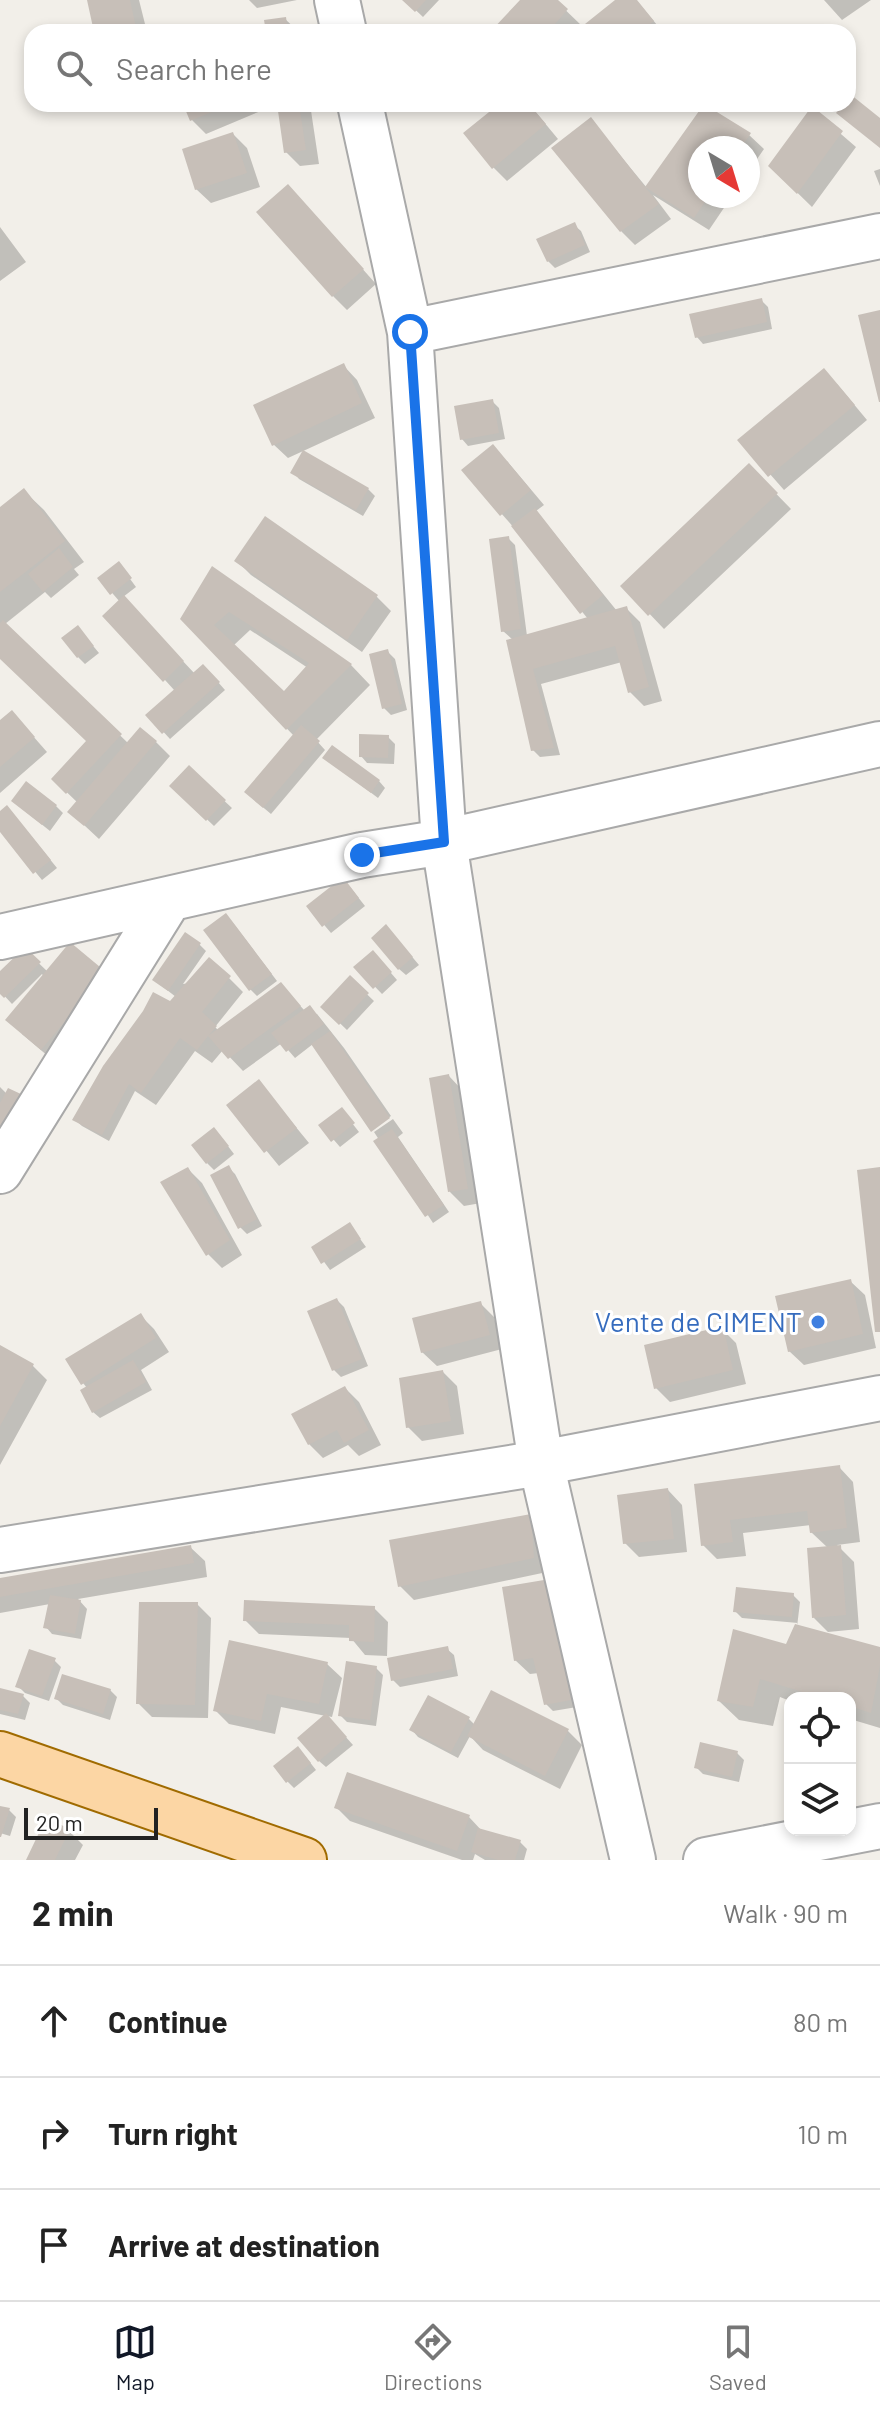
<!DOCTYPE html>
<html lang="en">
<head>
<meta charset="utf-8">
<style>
	:root { --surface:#fff; --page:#f6f6f6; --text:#222; --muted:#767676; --line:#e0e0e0; --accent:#111827 }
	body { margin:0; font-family:Barlow,sans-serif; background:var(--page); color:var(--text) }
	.controls { position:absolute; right:24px; bottom:24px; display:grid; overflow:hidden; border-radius:16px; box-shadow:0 4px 12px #0003 }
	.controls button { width:72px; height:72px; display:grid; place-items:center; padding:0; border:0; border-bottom:2px solid var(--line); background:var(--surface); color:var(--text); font:40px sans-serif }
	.compass { position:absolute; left:688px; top:136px; width:72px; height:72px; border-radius:50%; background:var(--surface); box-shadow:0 4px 12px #0003; rotate:142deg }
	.scale { position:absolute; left:24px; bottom:20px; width:134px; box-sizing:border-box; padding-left:8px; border:4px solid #222; border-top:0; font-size:22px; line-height:28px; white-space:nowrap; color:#222; -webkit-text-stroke:6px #fff; paint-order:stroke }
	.stop { position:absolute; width:24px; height:24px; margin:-18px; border:6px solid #1a73e8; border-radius:50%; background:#fff }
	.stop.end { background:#1a73e8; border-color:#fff; box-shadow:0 2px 8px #0008 }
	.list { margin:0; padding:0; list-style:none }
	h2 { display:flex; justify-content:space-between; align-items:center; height:104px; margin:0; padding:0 32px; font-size:34px }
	h2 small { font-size:26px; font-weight:400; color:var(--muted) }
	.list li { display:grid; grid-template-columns:52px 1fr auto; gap:24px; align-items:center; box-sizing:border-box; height:112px; padding:0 32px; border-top:2px solid var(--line) }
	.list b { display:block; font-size:30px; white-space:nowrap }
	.list em { font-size:26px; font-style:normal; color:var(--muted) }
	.icon { flex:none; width:44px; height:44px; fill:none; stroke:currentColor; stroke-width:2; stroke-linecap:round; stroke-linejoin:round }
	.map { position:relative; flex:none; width:880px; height:1860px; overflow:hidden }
	.search { position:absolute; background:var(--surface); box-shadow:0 4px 12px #0003; left:24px; right:24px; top:24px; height:88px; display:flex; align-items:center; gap:20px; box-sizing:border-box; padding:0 28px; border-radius:24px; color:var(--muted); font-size:30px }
	.sheet { height:440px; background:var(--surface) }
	nav { display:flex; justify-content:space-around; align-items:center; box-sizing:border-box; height:112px; border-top:2px solid var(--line); background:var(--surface); font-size:22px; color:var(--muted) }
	nav a { display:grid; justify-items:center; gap:4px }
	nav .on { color:var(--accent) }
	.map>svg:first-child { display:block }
</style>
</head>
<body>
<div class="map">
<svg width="880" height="1860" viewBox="0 0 880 1860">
	<rect width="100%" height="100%" fill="#f2efe9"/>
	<path fill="#0003" fill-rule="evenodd" d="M89,0H139L147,32H96Z
		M249,0H297L257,8Z
		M405,0H439L423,17Z
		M522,0H555L581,25L574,32H493Z
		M618,0H636L663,32H579Z
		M824,0H871L842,20Z
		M285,19L299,32H268Z
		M185,104H266L268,108L206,134L192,120Z
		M279,104H310L319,164L300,166L286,152Z
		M503,104H529L558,139L507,181L493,167Z
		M704,106L749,135L764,149L748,172V148H700V196H732L709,230L653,195L671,219L635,245L621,231L591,120L647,188Z
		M812,109L856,147L812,207L770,166Z
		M233,134L247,148L260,187L211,203L196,189Z
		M880,169V186L874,171Z
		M302,201L376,284L347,310L333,296Z
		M574,225L581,231L590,252L555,268L548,261Z
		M0,227L26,262L0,281Z
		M761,300L768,307L772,329L703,344L697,337Z
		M343,365L357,380L375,418L288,458L273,444Z
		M837,384L867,420L784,490L740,440Z
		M492,401L499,408L505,439L468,446L462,439Z
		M507,461L544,505L536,511L617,611L626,608L640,622L662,701L644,706L630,692L622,662L541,684L560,755L540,757L533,750L513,640L503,631L508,538L515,545L527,636L588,619L515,529L464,471Z
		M749,466L791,509L664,629L623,586Z
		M293,472L368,489L375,496L363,516L299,479Z
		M24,491L44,510L84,562L74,569L79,575L51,598L45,592L5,624L129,744L156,742L170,756L99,839L70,812L78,803L53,779L88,742L0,656V509Z
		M266,519L377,597L391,611L362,652L251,575L237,561Z
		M122,568L136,587L123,597L195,674L210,673L225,690L170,739L148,715L175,691L165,680L120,602L100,579Z
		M213,569L351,665L370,685L316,740L325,750L271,814L253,799L294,736L182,619ZM250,630L308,668L285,694L233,646Z
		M84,635L99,653L85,664L78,657Z
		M388,652L395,659L407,710L391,715L384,708Z
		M0,723L25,727L47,752L0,793Z
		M388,737L395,744L394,764L367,763L361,756Z
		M325,758L379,781L385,788L378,798Z
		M189,768L232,808L214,826L172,786Z
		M56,806L63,813L50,831L20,807Z
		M0,814L14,815L57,868L42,880L0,829Z
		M350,887L365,906L331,933L309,907Z
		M233,923L277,981L257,996L250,989Z
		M393,934L419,965L406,975L399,969Z
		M199,944L206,951L183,984L229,978L243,992L215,1027L219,1031L281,985L305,1011L317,1014L344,1048L391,1116L372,1128L313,1044L295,1058L282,1043L243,1071L223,1050L212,1063L195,1051L156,1105L135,1091L109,1141L82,1126L75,1120L176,997L154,980Z
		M25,950L48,972L105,974L56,1063L22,1034L44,977L42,974L12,1004L0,991V974Z
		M379,959L397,980L382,994L356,967Z
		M350,978L374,1001L347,1030L323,1007Z
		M449,1076L463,1091L481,1203L464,1206L450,1192Z
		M259,1082L309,1143L279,1166L229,1105Z
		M0,1087L7,1094L0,1133Z
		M345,1114L359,1132L340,1147L321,1125Z
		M393,1119L403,1133L398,1137L449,1212L433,1223L374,1132Z
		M221,1137L234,1154L214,1170L207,1163Z
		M228,1167L235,1174L262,1226L247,1234L240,1227Z
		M188,1169L202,1183L242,1255L222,1268L208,1254Z
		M350,1225L366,1247L330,1270L314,1248Z
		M850,1281L865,1295L876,1348L804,1365L789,1351Z
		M337,1300L344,1307L368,1366L341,1377L334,1370L310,1312Z
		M480,1303L494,1317L502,1349L437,1366L422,1352Z
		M140,1315L154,1329L169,1352L141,1370L152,1390L100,1418L93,1412L87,1388L83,1383Z
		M722,1329L736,1343L746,1384L670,1402L656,1388Z
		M0,1348L33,1366L47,1380L0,1465Z
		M443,1372L457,1386L464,1434L422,1441L408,1427Z
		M345,1388L359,1402L381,1445L359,1456L348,1445L323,1458L309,1444Z
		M839,1467L853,1482L860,1542L837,1545L854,1562L859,1629L828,1632L814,1618L828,1548L811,1532V1525L743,1533L746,1556L717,1559L703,1545L696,1485Z
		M668,1490L682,1505L687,1552L639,1557L625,1543Z
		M530,1516L544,1530L547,1572L414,1600L400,1586Z
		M190,1547L205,1561L207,1577L78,1599L87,1609L81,1639L52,1634L46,1627L50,1604L0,1613V1580Z
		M549,1581L577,1707L553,1711L546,1704L539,1673L530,1674L515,1660Z
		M793,1595L800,1602L797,1627L880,1649V1728L850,1719V1698H790V1701L780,1697L773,1726L739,1720L719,1701L787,1647L798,1623L742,1618L735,1611Z
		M197,1604L211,1618L208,1718L152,1717L138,1703Z
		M374,1608L388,1622L387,1656L365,1655L351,1638L259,1634L245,1620Z
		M447,1649L454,1655L458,1676L400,1687L393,1680Z
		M54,1660L61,1667L49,1701L25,1693L18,1686Z
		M327,1664L342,1678L332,1717L327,1716L353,1745L326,1767L319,1761L326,1716L281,1707L275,1734L229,1724L215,1710Z
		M376,1668L383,1675L376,1726L347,1722L340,1715Z
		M0,1690L23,1696L30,1703L25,1720L0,1714Z
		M110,1690L117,1697L110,1720L63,1705L56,1698Z
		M469,1719L475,1725L568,1731L582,1745L560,1789L483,1750L470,1736L458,1758L418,1737L412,1730Z
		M737,1753L744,1760L739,1782L703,1774L696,1767Z
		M305,1756L316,1770L294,1788L287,1781Z
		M336,1807L469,1817L483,1832L520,1842L527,1849L524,1860H485L475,1854L473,1860H462L350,1821Z
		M0,1808L9,1810L16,1817L10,1836L0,1833Z
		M69,1831L83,1845L75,1860H28Z"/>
	<path fill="#c7bfb8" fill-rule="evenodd" d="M87,0H130L137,32H94Z
		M402,0H426L415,12Z
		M520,0H558L568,9L548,32H490Z
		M615,0H637L654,21L640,32H575Z
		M286,17L288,32H266L264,20Z
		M850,94L880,118V148L836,113L843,104H848Z
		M183,104H231L190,121Z
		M277,104H299L306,150L284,153Z
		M499,104H529L546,124L492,169L463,133Z
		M704,104L751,133L741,148H700V196H709L694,218L645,187L659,204L620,232L551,148L591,117L645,187Z
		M812,106L843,131L797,194L768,166Z
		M233,132L247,173L195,190L182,149Z
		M288,184L364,269L332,297L256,212Z
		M575,222L585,245L547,262L536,239Z
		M762,298L767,322L695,338L689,314Z
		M880,310V402H879L858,315Z
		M344,363L362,403L272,446L253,405Z
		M824,368L855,405L768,477L737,440Z
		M493,399L499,433L460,440L454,406Z
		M493,444L531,490L500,516L461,470Z
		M303,450L369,488L356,510L290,473Z
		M749,463L778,493L648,616L620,586Z
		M24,488L65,541L0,592V507Z
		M535,508L603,595L580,614L511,526Z
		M265,516L378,595L347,640L234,561Z
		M509,536L521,629L501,632L489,539Z
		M59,548L73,567L43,592L28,574Z
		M119,561L132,578L110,595L97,578Z
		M212,566L352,664L286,730L180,619ZM229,612L309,663L284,691L214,625Z
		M124,595L184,661L163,682L102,616Z
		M627,606L649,687L628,693L615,646L533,669L554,748L531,751L506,640Z
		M3,620L122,734L66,794L51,779L86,741L0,659V623Z
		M78,625L94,646L77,658L61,638Z
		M388,649L402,704L382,709L369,654Z
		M203,664L220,682L162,734L145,715Z
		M12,710L35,737L0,767V720Z
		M301,725L320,741L263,808L244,792Z
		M140,727L157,741L84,826L67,812Z
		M359,734L389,735L388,758L359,757Z
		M332,745L380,780L371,793L322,758Z
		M189,765L226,800L206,821L169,786Z
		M26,781L57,805L42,825L11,801Z
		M7,805L51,860L33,874L0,832V811Z
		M343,877L359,898L322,927L306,906Z
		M226,913L272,974L249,991L203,930Z
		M386,924L413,957L398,970L371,938Z
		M185,932L201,943L168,991L152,980Z
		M70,942L106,972L41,1050L5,1020Z
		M25,947L41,962L4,998L0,994V971Z
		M373,950L392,972L373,989L353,967Z
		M209,957L231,976L202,1012L217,1026L208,1036L281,982L301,1006L228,1059L208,1036L197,1050L180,1038L141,1093L129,1084L102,1135L72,1120L103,1066L143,1011L153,992L170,1001Z
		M350,975L369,993L339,1025L320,1007Z
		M310,1005L324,1024L286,1052L271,1033Z
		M330,1031L390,1118L371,1132L311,1044Z
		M449,1074L468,1189L448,1192L429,1078Z
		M259,1079L297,1128L264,1153L226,1105Z
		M8,1088L23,1095L0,1131V1103Z
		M342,1107L355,1123L331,1142L318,1125Z
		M214,1127L229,1146L206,1164L191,1145Z
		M392,1129L444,1205L425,1217L373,1141Z
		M229,1165L257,1219L238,1229L210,1175Z
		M188,1167L230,1240L206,1256L160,1182Z
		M880,1167V1332H875L857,1170Z
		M350,1222L361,1239L321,1264L311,1247Z
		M851,1279L863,1334L788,1352L775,1296Z
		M337,1298L362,1359L332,1371L307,1311Z
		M481,1301L490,1335L421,1353L412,1318Z
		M141,1313L156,1338L81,1385L65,1359Z
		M723,1326L733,1370L654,1389L644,1345Z
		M0,1345L34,1364L0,1426Z
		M133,1360L146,1382L92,1413L80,1390Z
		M443,1370L451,1421L406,1428L399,1378Z
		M345,1386L369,1430L344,1443L337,1430L308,1445L291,1414Z
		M840,1465L847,1528L810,1533L807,1511L730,1520L733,1542L701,1546L694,1484Z
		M668,1488L674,1539L623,1544L617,1495Z
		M531,1514L534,1558L398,1587L389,1540Z
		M191,1545L194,1563L0,1597V1578Z
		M841,1545L846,1615L812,1618L807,1548Z
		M550,1579L571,1700L544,1705L533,1658L514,1661L502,1587Z
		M736,1587L794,1593L792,1617L733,1612Z
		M50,1595L81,1600L75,1634L43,1628Z
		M244,1600L375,1606L374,1642L349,1641V1625L243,1621Z
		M139,1602H198L195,1705L136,1704Z
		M795,1624L880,1647V1666L871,1713L850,1706V1698H822L760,1679L753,1707L717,1701L733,1629L786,1644Z
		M229,1640L328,1662L319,1704L267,1694L261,1721L213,1711Z
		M448,1646L453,1669L391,1681L387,1658Z
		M29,1649L56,1658L42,1696L15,1687Z
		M346,1661L377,1666L370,1720L338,1716Z
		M62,1674L111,1689L103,1714L54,1699Z
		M0,1688L24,1694L18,1714L0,1710Z
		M491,1690L569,1729L545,1776L467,1736Z
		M428,1695L470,1717L451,1752L409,1730Z
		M326,1713L347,1737L318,1762L297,1738Z
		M700,1742L738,1751L732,1777L694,1768Z
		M298,1746L311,1763L286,1783L273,1766Z
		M347,1772L470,1815L457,1851L334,1808Z
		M0,1806L10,1808L1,1837H0Z
		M46,1818L70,1829L55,1860H26Z
		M478,1828L521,1840L515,1860H498L471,1852Z"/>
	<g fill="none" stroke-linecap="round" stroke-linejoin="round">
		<defs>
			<path id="street" d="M337,0L344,32
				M360,104L410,332L444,842L541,1463L633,1860
				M410,332L880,236
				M0,937L362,855L444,842L880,744
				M0,1171L168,901
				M0,1550L541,1463L880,1398
				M706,1860L880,1826"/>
			<path id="primary" d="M0,1754L304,1860"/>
		</defs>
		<use href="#street" stroke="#a9a9a9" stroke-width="48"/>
		<use href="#primary" stroke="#a06b00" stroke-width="48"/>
		<use href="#street" stroke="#fff" stroke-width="44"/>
		<use href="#primary" stroke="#fcd6a4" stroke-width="44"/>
	</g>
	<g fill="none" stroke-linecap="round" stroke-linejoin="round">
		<path stroke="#1a73e8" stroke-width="10" d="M362,855L444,842L410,332"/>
	</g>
	<circle fill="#3f7fe0" stroke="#fff" stroke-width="3" cx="818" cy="1322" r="8"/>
	<g text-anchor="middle" stroke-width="6" stroke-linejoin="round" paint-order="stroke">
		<g font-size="28" fill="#366cbe" stroke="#fff" text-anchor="end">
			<text x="802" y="1332">Vente de CIMENT</text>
		</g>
	</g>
</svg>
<div class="controls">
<button><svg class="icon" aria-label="locate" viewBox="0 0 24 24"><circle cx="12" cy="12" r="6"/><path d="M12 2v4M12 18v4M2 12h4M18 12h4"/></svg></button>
<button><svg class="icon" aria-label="layers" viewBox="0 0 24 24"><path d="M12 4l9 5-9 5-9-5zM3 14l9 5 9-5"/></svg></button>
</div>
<svg class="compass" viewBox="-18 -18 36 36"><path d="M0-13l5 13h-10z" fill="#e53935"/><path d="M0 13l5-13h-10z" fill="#767676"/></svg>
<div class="scale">20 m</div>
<div class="stop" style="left:410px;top:332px"></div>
<div class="stop end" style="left:362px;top:855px"></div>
<div class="search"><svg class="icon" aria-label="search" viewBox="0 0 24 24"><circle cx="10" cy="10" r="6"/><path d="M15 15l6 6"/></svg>Search here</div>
</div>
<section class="sheet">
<h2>2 min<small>Walk · 90 m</small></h2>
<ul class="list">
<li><svg class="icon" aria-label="ahead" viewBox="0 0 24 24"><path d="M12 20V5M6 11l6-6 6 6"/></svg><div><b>Continue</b></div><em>80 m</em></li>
<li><svg class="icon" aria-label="right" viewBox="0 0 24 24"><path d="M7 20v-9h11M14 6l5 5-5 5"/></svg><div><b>Turn right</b></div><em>10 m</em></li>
<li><svg class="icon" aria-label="arrive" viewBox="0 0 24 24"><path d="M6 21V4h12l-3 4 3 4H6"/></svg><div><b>Arrive at destination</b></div></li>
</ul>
</section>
<nav>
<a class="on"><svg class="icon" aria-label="map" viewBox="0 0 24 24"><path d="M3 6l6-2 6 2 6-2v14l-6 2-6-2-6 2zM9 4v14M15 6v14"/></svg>Map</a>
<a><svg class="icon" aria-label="directions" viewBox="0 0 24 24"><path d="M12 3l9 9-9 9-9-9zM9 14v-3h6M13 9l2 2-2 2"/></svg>Directions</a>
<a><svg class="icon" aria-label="saved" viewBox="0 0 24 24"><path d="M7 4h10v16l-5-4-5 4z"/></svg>Saved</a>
</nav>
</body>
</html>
